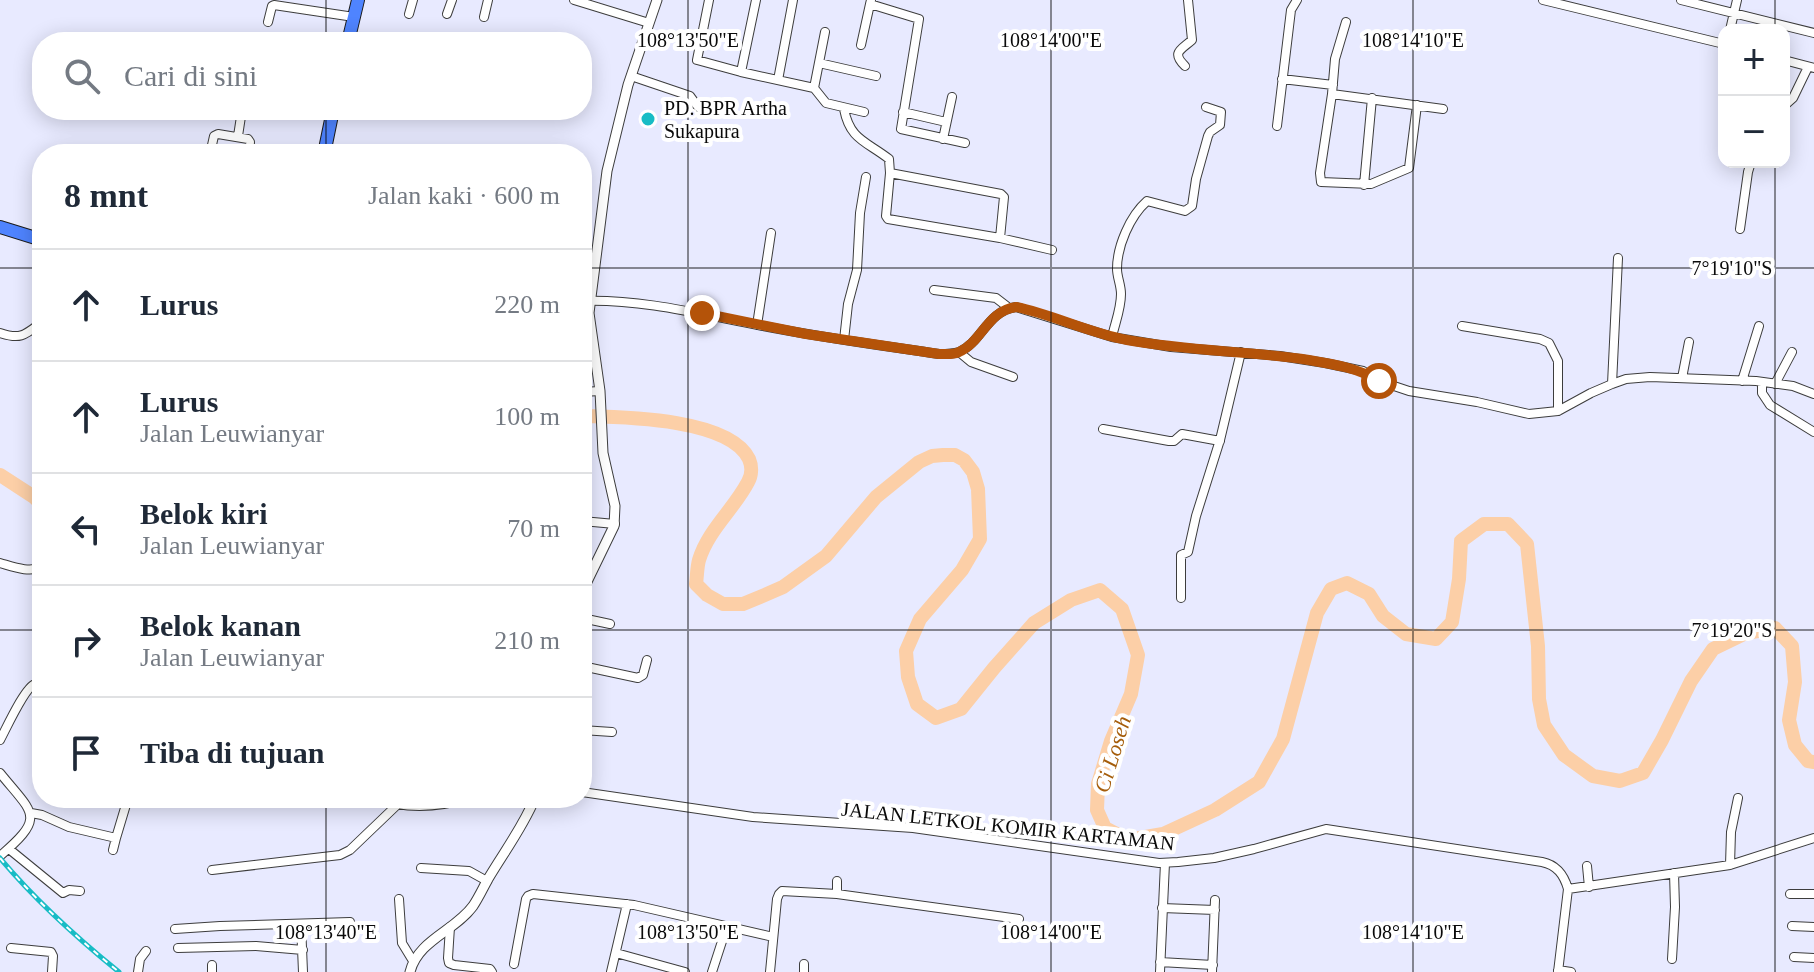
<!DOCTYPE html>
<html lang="id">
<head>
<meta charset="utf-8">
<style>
	:root { --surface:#fff; --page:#f6f6f7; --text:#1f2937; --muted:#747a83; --line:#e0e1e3 }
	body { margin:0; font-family:Georgia,serif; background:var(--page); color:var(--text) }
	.controls { position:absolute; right:24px; top:24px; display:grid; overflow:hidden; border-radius:16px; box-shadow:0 4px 20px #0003 }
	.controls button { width:72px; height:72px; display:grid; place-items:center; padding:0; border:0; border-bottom:2px solid var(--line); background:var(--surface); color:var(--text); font:40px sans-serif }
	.stop { position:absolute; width:24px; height:24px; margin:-18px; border:6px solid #b45309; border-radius:50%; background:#fff }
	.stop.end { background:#b45309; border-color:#fff; box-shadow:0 2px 8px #0008 }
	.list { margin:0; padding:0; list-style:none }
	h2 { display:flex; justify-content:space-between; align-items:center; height:104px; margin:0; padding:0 32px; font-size:34px }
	h2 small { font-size:26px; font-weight:400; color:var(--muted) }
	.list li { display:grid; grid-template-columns:52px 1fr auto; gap:24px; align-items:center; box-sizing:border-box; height:112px; padding:0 32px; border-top:2px solid var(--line) }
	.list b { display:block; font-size:30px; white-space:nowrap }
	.list p { margin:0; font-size:26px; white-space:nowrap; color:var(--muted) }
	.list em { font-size:26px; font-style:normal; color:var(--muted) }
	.icon { flex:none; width:44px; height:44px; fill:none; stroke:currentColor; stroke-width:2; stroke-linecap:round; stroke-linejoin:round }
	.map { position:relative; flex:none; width:1814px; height:972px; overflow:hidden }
	.search { position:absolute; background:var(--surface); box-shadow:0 4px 20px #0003; left:32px; top:32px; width:560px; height:88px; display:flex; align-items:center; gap:20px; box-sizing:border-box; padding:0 28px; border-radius:32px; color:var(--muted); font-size:30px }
	.panel { position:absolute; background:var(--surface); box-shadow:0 4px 20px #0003; left:32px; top:144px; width:560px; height:664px; border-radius:32px }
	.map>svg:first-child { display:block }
</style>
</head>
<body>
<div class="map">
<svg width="1814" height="972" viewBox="0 0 1814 972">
	<rect width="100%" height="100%" fill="#e8eaff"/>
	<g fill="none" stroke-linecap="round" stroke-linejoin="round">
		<path stroke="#fccfa7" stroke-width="14" d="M582,416C622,417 729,418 749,459C752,466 752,475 748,482C734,509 708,530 699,560C697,567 697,577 696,584L707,595L723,604H743L760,597L783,587L826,556L876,497L919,462L932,456L943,455H955L964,460L973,472L978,489L980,539L962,570L920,619L906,651L908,677L917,704L936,718L961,709L994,668L1034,623L1071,600L1100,590L1122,609L1138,655L1131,694L1111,741L1098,784L1097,810L1105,828L1128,840L1163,834L1215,810L1259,782L1283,739L1317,613L1331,589L1347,583L1369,594L1383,616L1406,634L1436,639L1452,622L1459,579L1461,541L1484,524H1508L1527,544L1538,646L1539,699L1544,725L1564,755L1593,776L1620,781L1643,773L1662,740L1691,681L1713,649L1746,633L1775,628L1792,646L1795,682L1789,720L1795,745L1808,761L1814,762
			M0,475L34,497L42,505"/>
		<defs>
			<path id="minor" d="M574,0L649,23
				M709,0L697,60L741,72L814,88L825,32
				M871,0L870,4L919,19L901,129L965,143
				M1543,0L1724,44
				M1681,0L1814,33
				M409,14L413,0
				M447,14L452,0
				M484,17L488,0
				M268,22L272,6L274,5L354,17
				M1346,22L1335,59L1332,94L1320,173L1321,182L1371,184L1409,168L1417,105
				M1730,30L1737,0
				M861,45L870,4
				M1784,60L1814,68
				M819,63L876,76
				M1185,66C1171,52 1181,50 1192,40L1188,0
				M741,72L756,0
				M631,76L690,96L698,107L710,110
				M1282,79L1333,85
				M778,80L793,0
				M814,88L826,103L864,112
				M1332,94L1443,109
				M1784,106L1793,98L1808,67
				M844,109C850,140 866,141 889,159L890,173L886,216L888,219L1000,238L1052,250
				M903,112L946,122
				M1277,126L1291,10L1297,0
				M238,136L242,110
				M943,139L952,97
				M210,154L214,136L218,134L248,139L250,142L249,154
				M890,173L1001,194L1004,197L1000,238
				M1364,185L1372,98
				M1740,229L1748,172L1751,162
				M934,290L996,298L1009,308
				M582,301C642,299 700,314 758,325C818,337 879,345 939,354C946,354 953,354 959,352C982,342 987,311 1016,307L1112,337L1171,347L1280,356L1325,363L1363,371L1379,381L1409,391L1477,402L1529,414L1558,411L1591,393L1612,384L1626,379L1650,377L1756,381L1793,386L1814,394
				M757,325L771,233
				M1462,326L1540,339L1549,343L1558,361V411
				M0,333C21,340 25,335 42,322
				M1112,337C1115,323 1121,309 1121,294C1121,285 1117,277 1117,269C1117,246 1130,216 1147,201L1185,211L1192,206L1196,179L1208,136L1210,132L1220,125L1221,112L1206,107
				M844,340L848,304L857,270L860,213L866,177
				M959,352L971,362L1013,377
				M1682,378L1689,342
				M1742,381L1759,326
				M1762,382V393L1770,405L1814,432
				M1612,384L1618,258
				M1775,384L1792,352
				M582,392L600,391
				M1103,429L1169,441H1174L1182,434L1220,441
				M582,521L615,524
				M0,563C14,567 29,573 42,567
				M1181,598V555L1188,552L1196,516L1220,440L1241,352
				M582,618L610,624
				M582,666L638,678L643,675L647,660
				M582,730L612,732
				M0,740C6,729 25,687 35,684C38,683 40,684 42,684
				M0,773C33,814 47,816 0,856
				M582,792L753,817L913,828L1159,863L1178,862L1214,858L1254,849L1326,829L1542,862C1557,865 1564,875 1568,889L1558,972
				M375,798C406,810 440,807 471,798
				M31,813L42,815L69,827L116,838L128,798
				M9,849L63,893L69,890L80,891
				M113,850L116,838
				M1730,865L1731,832L1738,798
				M1587,866L1589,887
				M421,868L469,871L487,881
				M212,870L340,855L350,850L397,805
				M1568,889L1730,865L1814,838
				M837,894V881
				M1790,894H1814
				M399,899L402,943L413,961
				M1162,908L1215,910
				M301,924L303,972
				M1792,926L1814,927
				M450,927L448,958L449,963L454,965L490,969L492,972
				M175,929L220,926L350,922
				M11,948L51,952L53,956L52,972
				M178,948L256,946L303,950
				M616,953L685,972
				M1794,957L1814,958
				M1672,959L1675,907L1674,873
				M1160,962L1213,965
				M514,964L526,899L528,896L533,894L634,905L773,937
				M212,965V972
				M1558,970L1571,972
				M138,972L140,959L146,951
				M611,972L627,904
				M712,972L727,926
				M770,972L777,899L779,894L782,891L837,894L1019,919
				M804,972V964
				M1160,972L1165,863
				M1212,972L1215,900"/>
			<path id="tertiary" d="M582,592L614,526L615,506L603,453L600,391L589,313L607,171L628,85L657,0
				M410,972C418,940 455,931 473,906C479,897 483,888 488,879C504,852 523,827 535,798"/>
			<path id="trunk" d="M348,42L358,0
				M324,154L333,110
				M0,227L42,240"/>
		</defs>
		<use href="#minor" stroke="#3d3d3d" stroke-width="10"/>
		<use href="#tertiary" stroke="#3d3d3d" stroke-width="11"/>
		<use href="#trunk" stroke="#1b1b1b" stroke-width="14"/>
		<use href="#minor" stroke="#fff" stroke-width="8"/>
		<use href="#tertiary" stroke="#fff" stroke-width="9"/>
		<use href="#trunk" stroke="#4f84ff" stroke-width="12"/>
		<defs>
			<path id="rail" d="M0,858C36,901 76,937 119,972"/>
		</defs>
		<use href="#rail" stroke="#18bcc5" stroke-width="5"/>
		<use href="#rail" stroke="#fff" stroke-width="2" stroke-dasharray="6" stroke-linecap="butt"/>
	</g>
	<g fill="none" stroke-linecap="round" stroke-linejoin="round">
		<path stroke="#b45309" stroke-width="10" d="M702,313L806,334L939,354C946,354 953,355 959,352C982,342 987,311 1016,307C1054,315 1089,333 1127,340C1188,351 1249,351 1309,360C1333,364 1358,368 1379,381"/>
	</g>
	<path fill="none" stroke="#0a0a0a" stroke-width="2" stroke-opacity="0.45" d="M326,0V42M688,0V972M1051,0V972M1413,0V972M1775,0V30M326,110V154M1775,162V972M0,268H42M582,268H1814M0,630H42M582,630H1814M326,798V972"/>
	<circle fill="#18bcc5" stroke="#fff" stroke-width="3" cx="648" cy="119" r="8"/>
	<g text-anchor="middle" stroke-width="8" stroke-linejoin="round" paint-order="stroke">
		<g font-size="20" fill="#0a0a0a" stroke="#fff" text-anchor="start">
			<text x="664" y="115">PD. BPR Artha<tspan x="664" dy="23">Sukapura</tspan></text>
		</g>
		<g font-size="20" fill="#0a0a0a" stroke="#fff">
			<text transform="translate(1008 826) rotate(6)" y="7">JALAN LETKOL KOMIR KARTAMAN</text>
		</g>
		<g font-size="22" font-style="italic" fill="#a55d0b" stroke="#fff">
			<text transform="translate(1112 754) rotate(-73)" y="8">Ci Loseh</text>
		</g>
	</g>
	<g font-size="20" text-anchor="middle" fill="#0a0a0a" stroke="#fff" stroke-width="8" stroke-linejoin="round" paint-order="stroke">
		<text x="688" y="47">108°13'50"E</text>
		<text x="1051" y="47">108°14'00"E</text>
		<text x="1413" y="47">108°14'10"E</text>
		<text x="1732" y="275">7°19'10"S</text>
		<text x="1732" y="637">7°19'20"S</text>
		<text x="326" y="939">108°13'40"E</text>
		<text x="688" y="939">108°13'50"E</text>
		<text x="1051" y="939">108°14'00"E</text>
		<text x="1413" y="939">108°14'10"E</text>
	</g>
</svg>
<div class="controls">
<button>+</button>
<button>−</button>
</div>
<div class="stop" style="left:1379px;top:381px"></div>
<div class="stop end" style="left:702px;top:313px"></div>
<div class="search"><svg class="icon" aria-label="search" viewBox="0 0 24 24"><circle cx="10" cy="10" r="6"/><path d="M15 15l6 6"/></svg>Cari di sini</div>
<section class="panel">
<h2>8 mnt<small>Jalan kaki · 600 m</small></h2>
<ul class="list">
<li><svg class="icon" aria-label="ahead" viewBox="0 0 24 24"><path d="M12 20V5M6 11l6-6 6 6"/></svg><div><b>Lurus</b></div><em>220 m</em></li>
<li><svg class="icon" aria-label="ahead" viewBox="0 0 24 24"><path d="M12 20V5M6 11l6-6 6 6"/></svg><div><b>Lurus</b><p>Jalan Leuwianyar</p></div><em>100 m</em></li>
<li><svg class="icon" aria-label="left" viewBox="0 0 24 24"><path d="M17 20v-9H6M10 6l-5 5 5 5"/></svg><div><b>Belok kiri</b><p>Jalan Leuwianyar</p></div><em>70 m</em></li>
<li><svg class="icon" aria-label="right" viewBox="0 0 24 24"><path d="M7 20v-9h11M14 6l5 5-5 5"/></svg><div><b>Belok kanan</b><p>Jalan Leuwianyar</p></div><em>210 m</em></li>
<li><svg class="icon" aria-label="arrive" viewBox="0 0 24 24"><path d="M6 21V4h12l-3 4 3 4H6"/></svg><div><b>Tiba di tujuan</b></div></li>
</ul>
</section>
</div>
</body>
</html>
